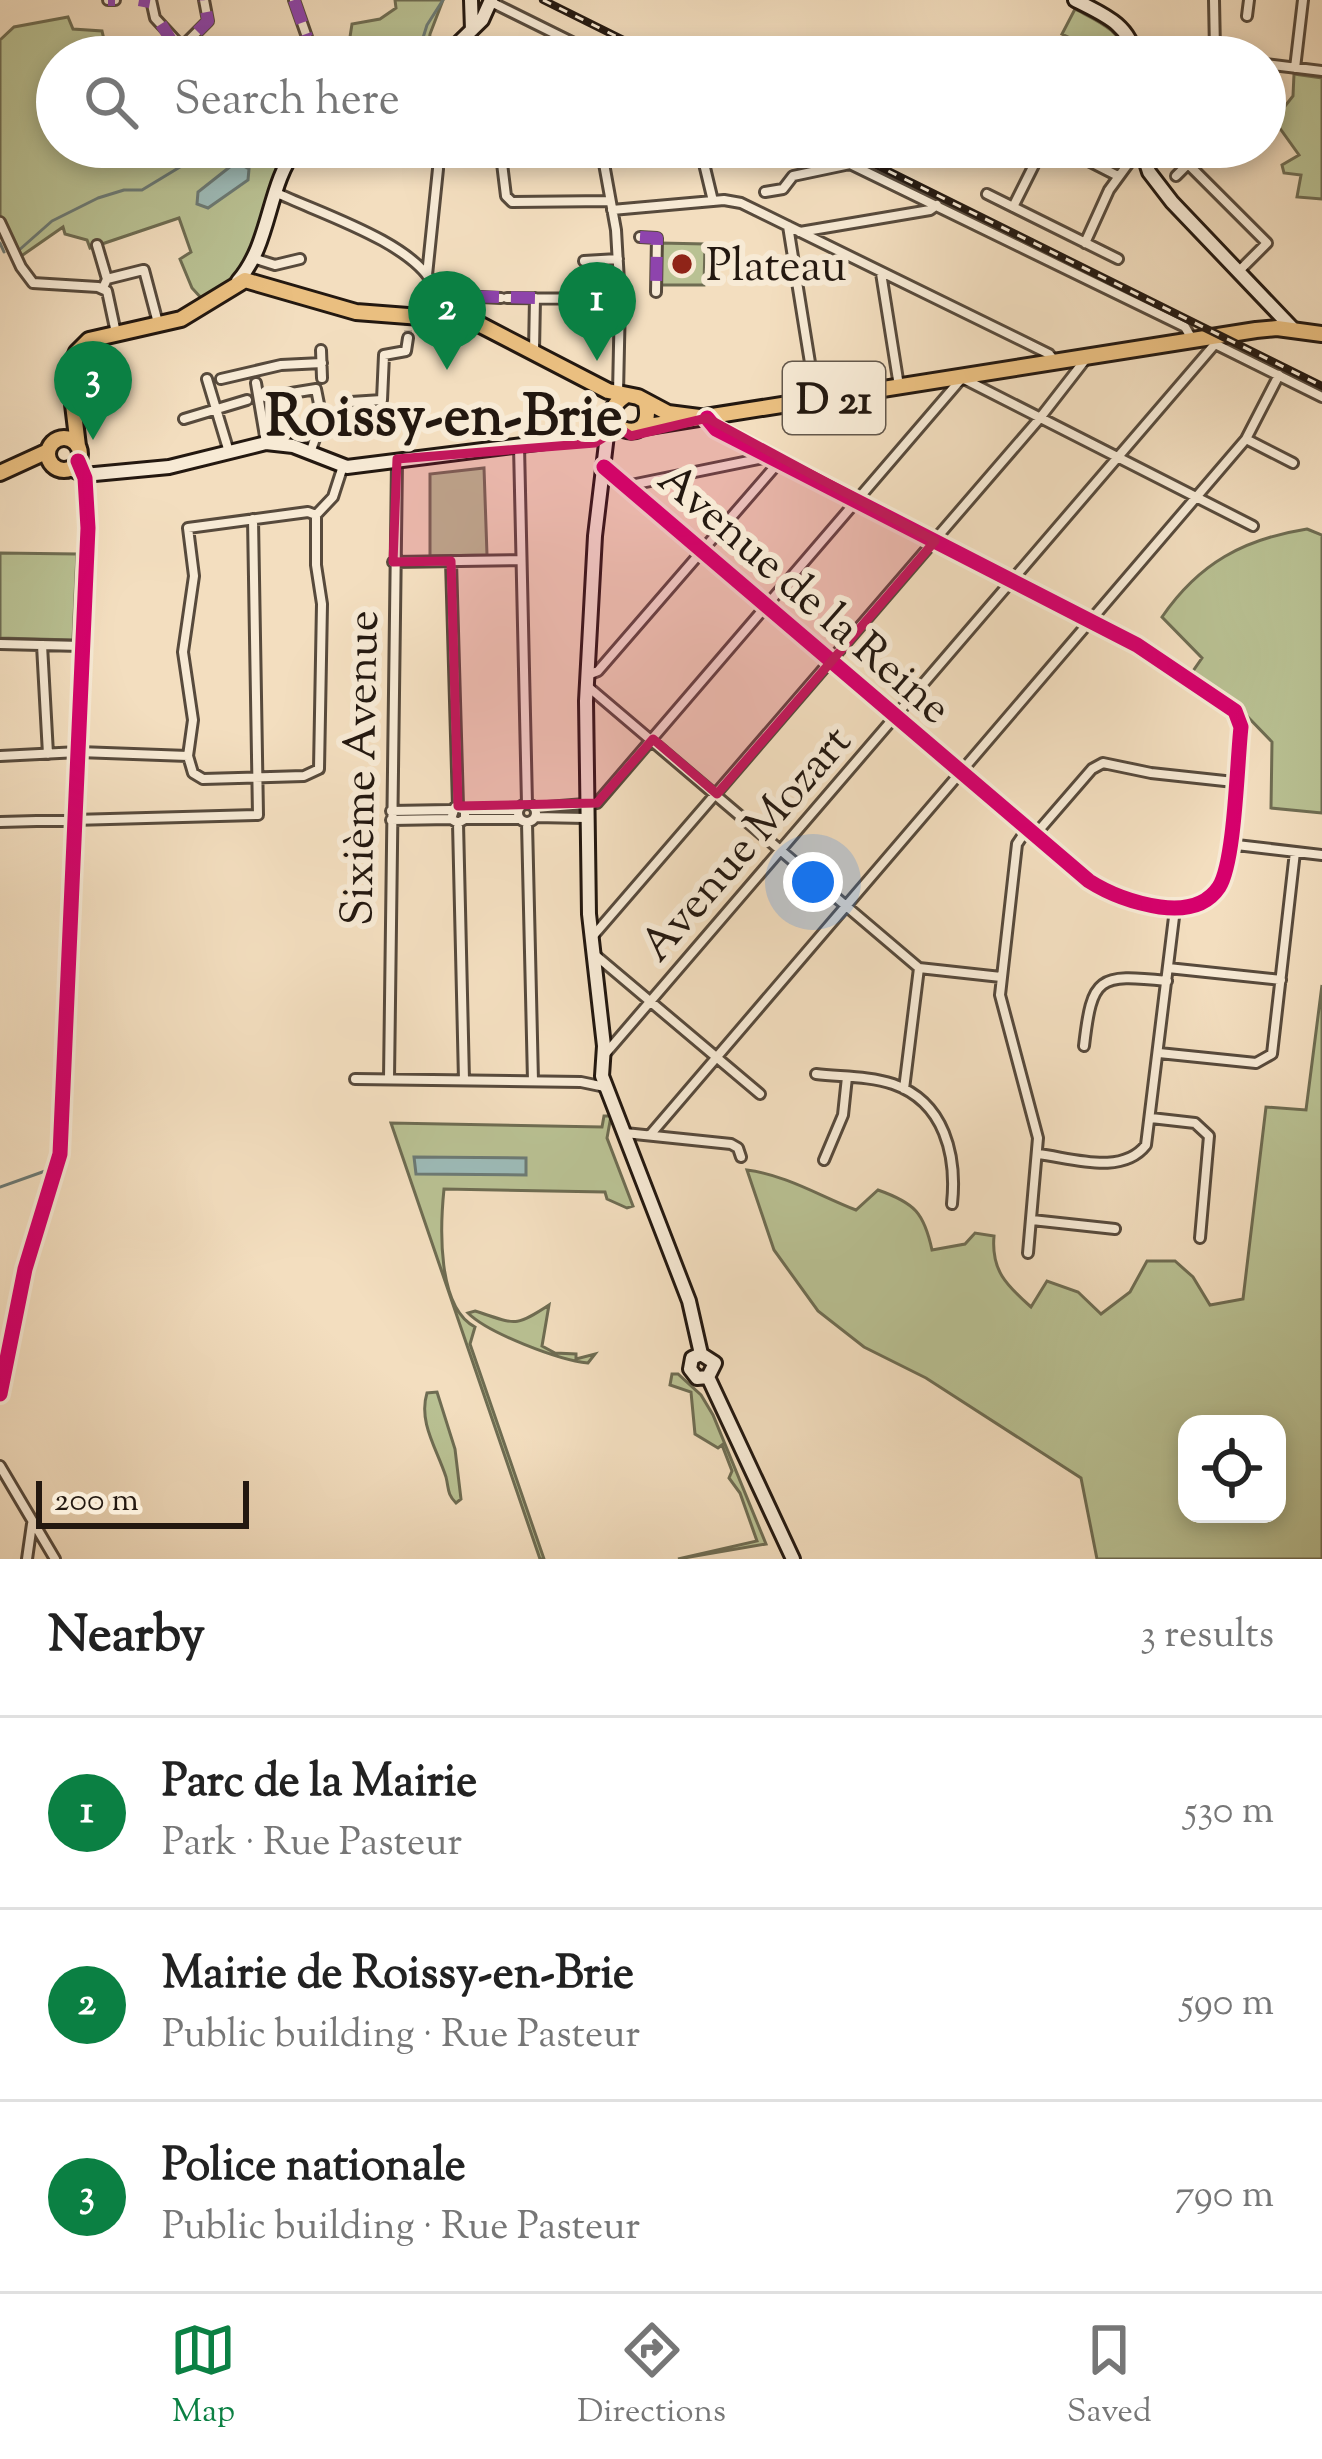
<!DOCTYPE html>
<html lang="en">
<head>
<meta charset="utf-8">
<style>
	:root { --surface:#fff; --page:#f2f2f2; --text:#222; --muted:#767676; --line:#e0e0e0; --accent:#0b8043 }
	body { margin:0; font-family:"Sorts Mill Goudy",serif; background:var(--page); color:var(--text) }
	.controls { position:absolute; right:36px; bottom:36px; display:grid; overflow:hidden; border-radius:24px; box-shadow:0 6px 18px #0003 }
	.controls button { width:108px; height:108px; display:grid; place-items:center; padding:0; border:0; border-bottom:3px solid var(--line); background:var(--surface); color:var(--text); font:60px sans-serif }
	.scale { position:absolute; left:36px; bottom:30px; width:213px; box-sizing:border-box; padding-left:12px; border:6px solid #231810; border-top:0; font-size:33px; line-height:42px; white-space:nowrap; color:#231810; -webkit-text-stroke:9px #f7ead5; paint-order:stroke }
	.you { position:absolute; left:813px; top:882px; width:42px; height:42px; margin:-30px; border:9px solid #fff; border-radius:50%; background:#1a73e8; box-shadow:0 0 0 18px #1a73e833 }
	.badge { display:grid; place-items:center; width:78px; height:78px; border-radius:50%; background:var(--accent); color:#fff; font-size:39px; font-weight:700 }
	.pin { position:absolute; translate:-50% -99px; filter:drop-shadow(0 3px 6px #0008) }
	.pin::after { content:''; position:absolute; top:63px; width:42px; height:36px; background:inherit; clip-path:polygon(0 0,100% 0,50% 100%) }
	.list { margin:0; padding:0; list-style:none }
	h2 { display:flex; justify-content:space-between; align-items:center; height:156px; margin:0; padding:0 48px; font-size:51px }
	h2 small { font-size:39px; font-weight:400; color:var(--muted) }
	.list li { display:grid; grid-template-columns:78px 1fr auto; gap:36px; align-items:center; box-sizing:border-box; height:192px; padding:0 48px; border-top:3px solid var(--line) }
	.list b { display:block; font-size:45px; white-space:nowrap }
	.list p { margin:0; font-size:39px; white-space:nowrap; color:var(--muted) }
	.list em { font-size:39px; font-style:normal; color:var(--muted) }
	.icon { flex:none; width:66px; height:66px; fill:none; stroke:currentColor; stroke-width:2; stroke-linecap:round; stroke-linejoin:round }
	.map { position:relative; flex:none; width:1322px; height:1559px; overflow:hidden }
	.search { position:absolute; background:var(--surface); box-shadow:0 6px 18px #0003; left:36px; right:36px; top:36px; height:132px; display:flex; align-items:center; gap:30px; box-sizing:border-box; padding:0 42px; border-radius:66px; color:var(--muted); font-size:45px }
	.sheet { height:732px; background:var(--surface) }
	nav { display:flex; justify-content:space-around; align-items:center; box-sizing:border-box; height:168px; border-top:3px solid var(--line); background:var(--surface); font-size:33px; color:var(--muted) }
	nav a { display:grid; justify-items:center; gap:6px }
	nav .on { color:var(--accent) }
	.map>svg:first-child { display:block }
</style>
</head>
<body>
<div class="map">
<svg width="1322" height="1559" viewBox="0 0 1322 1559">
	<rect width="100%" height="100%" fill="#f3debf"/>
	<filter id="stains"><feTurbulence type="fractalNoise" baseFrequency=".00167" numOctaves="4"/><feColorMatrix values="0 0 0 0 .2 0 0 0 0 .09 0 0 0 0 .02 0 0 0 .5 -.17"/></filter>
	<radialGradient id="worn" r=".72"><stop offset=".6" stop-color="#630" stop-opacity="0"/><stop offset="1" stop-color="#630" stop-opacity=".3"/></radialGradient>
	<path fill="#b9c193" stroke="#6e6c52" stroke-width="3" fill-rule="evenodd" d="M395,0H443L430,34L427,57H327L325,47L336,49L350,37L352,24L380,19L396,8Z
		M1075,9C1097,21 1122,30 1127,57H1109L1062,34Z
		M68,17L73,29L102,31L108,57H57V147H297L247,270L203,300L192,288L180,259L191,252L179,218L90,248L87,240L65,234L63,227L17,259L0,222V40L14,27Z
		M1294,74L1322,78V199L1297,197L1301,175L1284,173L1282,165L1299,155L1274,120L1293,96Z
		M660,243L705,244L704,285H659Z
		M484,468L487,555L430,556V474Z
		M1307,529L1322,535V813L1271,808L1272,742L1242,711L1191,674L1202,658L1162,617C1199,563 1244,539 1307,529Z
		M0,553L77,554L73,640L0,638Z
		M1322,985V1559H1097L1081,1478L926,1378L864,1347L818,1311L774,1250L747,1170C786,1175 820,1196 856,1210L878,1190C915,1203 924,1213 932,1250L965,1244L975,1233L994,1236C991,1270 1006,1285 1031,1307L1047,1281L1078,1292L1101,1314L1130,1292L1147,1261H1175L1193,1277L1210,1305L1243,1299L1266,1107L1306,1110ZM1277,1424V1514H1187V1424Z
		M604,1116H611L607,1138L633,1206L627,1208L607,1199L605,1192L444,1189C440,1228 437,1307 475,1327L470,1344L544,1559H540L391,1123L602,1127Z
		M549,1305L542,1346L555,1353L576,1354V1359L595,1354L588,1363C558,1360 488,1333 468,1313L475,1311C516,1324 514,1328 549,1305Z
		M672,1374H678L701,1395L713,1415L766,1544L678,1559L757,1541L740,1493L729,1478L732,1471L722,1445L718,1448L695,1434L691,1392L670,1385Z
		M437,1392L455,1449L461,1499L456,1503C447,1494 449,1489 446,1477C437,1449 418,1422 427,1393Z"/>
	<path fill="#9dbbb8" stroke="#6c7a75" stroke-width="3" d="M240,164L249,169L248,180L208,208L197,204L198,192L231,166Z
		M414,1157L526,1158V1175L416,1174Z"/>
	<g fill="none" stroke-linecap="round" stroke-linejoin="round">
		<path stroke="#6c7a75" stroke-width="3" d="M417,57L427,25L443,0
			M0,243L4,252
			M18,251L52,221L98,198L124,190H142L213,147
			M0,1187L48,1170"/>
		<path stroke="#c9b69c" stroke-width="8" stroke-dasharray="8 4" stroke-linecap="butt" d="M408,338V325"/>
		<defs>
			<path id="street" d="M108,0H115
				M151,0L155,18L191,57
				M294,0L307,37
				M1214,0L1215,50L1219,57
				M491,2L578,45H593L619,57
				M1247,16L1249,0
				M172,57L208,21L204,0
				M576,57L581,53
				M1265,64L1322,71
				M1295,68L1303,0
				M500,147L506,196L512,202L610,201
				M601,147L616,230L620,299L618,393
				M700,147L713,201
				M815,147L1185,327L1192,339
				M1061,147L1118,176
				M1176,176L1188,164L1267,243L1240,270
				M765,192L783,189L793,176L850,164
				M277,193C319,213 411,242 433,284L432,316
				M987,194L1118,259
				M1013,207L1043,147
				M612,210L724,200L741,203L1049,354L1056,363
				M0,222L21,267L33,283L98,287L107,291L116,333
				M788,226L816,400
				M800,232L930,210L937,205
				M640,237L657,238L656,292
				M1085,243L1109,190L1128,164L1126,147
				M97,245L107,279
				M253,258L275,265L300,259
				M584,261L618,259
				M144,270L158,323
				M881,273L899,386
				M427,275L438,169
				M103,288L107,279L143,270
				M507,298L620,299
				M460,318L461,296L501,298
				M1215,344L1322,397
				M321,350L322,378
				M534,351L535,298
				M207,379L229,452
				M221,379L281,365L322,363
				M256,383L266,442
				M273,396L316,389L322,419L310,453
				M351,402L382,400L384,355L406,351L408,338
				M184,419L247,400
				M1246,439L1293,463
				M519,446L527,804
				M604,468L1089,881C1111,895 1134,903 1160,907C1182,910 1205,908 1219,887C1235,862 1237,762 1241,727L1235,711L1137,645L716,429L708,420
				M626,486L768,457
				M451,561L458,806
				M393,562L520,560
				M0,644L81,646
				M42,645L48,754
				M588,675L598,671L779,462
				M586,685L919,968L1001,977
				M0,756L79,752L188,756L193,720L183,652L194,576L188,528L308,512L316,515L333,497L343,466
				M188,756L193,773L203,779L304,776L319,769L322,604L316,565V515
				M518 813a9 9 0 1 1 18 0a9 9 0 1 1-18 0Z
				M535,808L597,803L962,378L1253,526
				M466,810H518
				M391,811L450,810
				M535,817L586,818
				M465,819H520
				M391,820L451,819L458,823L465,819V810L455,807L451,819
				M0,822L258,815L253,519
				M458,823L464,1080
				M527,823L533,1081
				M1027,829L1017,844L1000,995L1038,1138L1028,1253
				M1034,836L1092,769L1103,763L1151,773L1234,782
				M1228,844L1322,855
				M593,936L1040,418L1085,360
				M594,954L760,1094
				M1168,968L1281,980
				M1084,1046C1092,976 1098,974 1167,981
				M606,1053L1215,344
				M1159,1053L1256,1063L1272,1054L1295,852
				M816,1074C841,1077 869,1076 893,1084C945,1102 957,1156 952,1204
				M355,1079L581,1082L605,1087
				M389,1079L397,462
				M904,1089L919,968
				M1151,1118L1195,1123L1209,1136L1200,1238
				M625,1133L731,1144L738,1148L741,1157
				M650,1135L1246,439L1279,375
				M1038,1154C1072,1158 1122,1176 1146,1145L1175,909
				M824,1160L843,1115L847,1077
				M1032,1220L1115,1229
				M0,1394L25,1269L60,1154L88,528L85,478L78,461
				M0,1466L55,1559
				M27,1559L32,1524"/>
			<path id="secondary" d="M471,0L472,30
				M1075,0C1102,14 1130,24 1135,57
				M444,57L482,20L491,0
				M1141,147L1149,172L1172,202L1295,331
				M238,281C271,243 267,186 297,147
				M607,435L595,536L586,701L589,914L604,1046L602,1076L689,1301L701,1354
				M70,469L84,475L169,467L266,443L293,446L347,467L609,434
				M701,1354L692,1358L690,1369L697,1378L708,1377
				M701,1354L715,1363L708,1377
				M708,1377L793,1559"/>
			<path id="primary" d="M625,396C583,425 656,453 646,404
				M642,427L1256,330L1277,328L1322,334
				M48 454a16 16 0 1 1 32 0a16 16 0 1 1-32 0Z
				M78,446L69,371L77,352L89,340L181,319L245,280L356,312L473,321L608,391L638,397L668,413L707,418
				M0,473L48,451"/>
		</defs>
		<use href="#street" stroke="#574a3c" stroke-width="14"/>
		<use href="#secondary" stroke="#231810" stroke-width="18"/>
		<use href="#primary" stroke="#231810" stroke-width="20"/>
		<use href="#street" stroke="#f7ead5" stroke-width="8"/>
		<use href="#secondary" stroke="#f7ead5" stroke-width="12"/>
		<use href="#primary" stroke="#eabf80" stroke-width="14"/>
		<defs>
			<path id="rail" d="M543,0L658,57
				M840,147L1322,386"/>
		</defs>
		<use href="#rail" stroke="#231810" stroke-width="8"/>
		<use href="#rail" stroke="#f7ead5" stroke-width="3" stroke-dasharray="9" stroke-linecap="butt"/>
		<path stroke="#8e44ad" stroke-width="12" stroke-dasharray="24 12" stroke-linecap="butt" d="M108,0H115
			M139,0L150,2
			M294,0L307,37
			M161,24L171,40L189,54
			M172,57L208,21L204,0
			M640,237L657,238L656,292
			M460,318L461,296L535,298"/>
		<defs>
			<path id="cycleway" d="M604,467L1089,881C1111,895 1134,903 1160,907C1182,910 1205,908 1219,887C1235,862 1237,762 1241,727L1235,711L1137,645L716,429L707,418
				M0,1394L25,1269L60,1154L88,528L85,478L78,461"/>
		</defs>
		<use href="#cycleway" stroke="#f7ead5" stroke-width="22"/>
		<use href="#cycleway" stroke="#d6006c" stroke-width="15"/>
	</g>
	<path fill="#c2185b" fill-opacity="0.2" stroke="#c2185b" stroke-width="9" stroke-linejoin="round" d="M707,418L935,541L717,794L653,739L597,803L458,806L451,561L393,562L397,459L595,443L619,428L631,436Z"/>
	<circle fill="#8f2418" stroke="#f7ead5" stroke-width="4.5" cx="682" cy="264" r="12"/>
	<g text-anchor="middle" stroke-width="12" stroke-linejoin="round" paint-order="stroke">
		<rect fill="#f7ead5" stroke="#63574b" stroke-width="3" x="783" y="362" width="102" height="72" rx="9"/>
		<g font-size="42" font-weight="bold" fill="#231810">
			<text x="834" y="413">D 21</text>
		</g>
		<g font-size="45" fill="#231810" stroke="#f7ead5" text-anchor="start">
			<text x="706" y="280">Plateau</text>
		</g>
		<g font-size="45" fill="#231810" stroke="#f7ead5">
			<text transform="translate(806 592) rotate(41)" y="16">Avenue de la Reine</text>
			<text transform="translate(358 768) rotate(-89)" y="16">Sixième Avenue</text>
			<text transform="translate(744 842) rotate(-49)" y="16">Avenue Mozart</text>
		</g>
		<g font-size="57" font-weight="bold" fill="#231810" stroke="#f7ead5">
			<text x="444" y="434">Roissy-en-Brie</text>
		</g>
	</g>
	<rect width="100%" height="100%" filter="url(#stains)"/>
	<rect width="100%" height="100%" fill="url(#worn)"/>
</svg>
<div class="controls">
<button><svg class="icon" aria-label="locate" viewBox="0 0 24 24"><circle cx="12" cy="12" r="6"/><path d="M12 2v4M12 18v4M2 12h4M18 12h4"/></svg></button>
</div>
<div class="scale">200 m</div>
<div class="you"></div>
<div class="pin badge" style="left:597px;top:361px">1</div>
<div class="pin badge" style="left:447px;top:370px">2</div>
<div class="pin badge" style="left:93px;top:440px">3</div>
<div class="search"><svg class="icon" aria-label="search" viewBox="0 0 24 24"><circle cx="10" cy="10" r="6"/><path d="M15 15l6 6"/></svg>Search here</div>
</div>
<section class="sheet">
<h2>Nearby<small>3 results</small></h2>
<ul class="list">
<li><span class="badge">1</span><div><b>Parc de la Mairie</b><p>Park · Rue Pasteur</p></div><em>530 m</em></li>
<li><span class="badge">2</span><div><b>Mairie de Roissy-en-Brie</b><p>Public building · Rue Pasteur</p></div><em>590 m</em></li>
<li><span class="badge">3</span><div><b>Police nationale</b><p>Public building · Rue Pasteur</p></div><em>790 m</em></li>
</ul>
</section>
<nav>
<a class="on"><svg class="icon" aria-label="map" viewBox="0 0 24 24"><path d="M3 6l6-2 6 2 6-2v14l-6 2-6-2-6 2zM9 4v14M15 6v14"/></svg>Map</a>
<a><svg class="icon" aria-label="directions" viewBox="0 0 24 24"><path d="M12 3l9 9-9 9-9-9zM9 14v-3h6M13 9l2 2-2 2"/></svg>Directions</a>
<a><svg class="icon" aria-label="saved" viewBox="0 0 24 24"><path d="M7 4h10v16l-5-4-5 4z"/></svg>Saved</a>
</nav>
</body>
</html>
